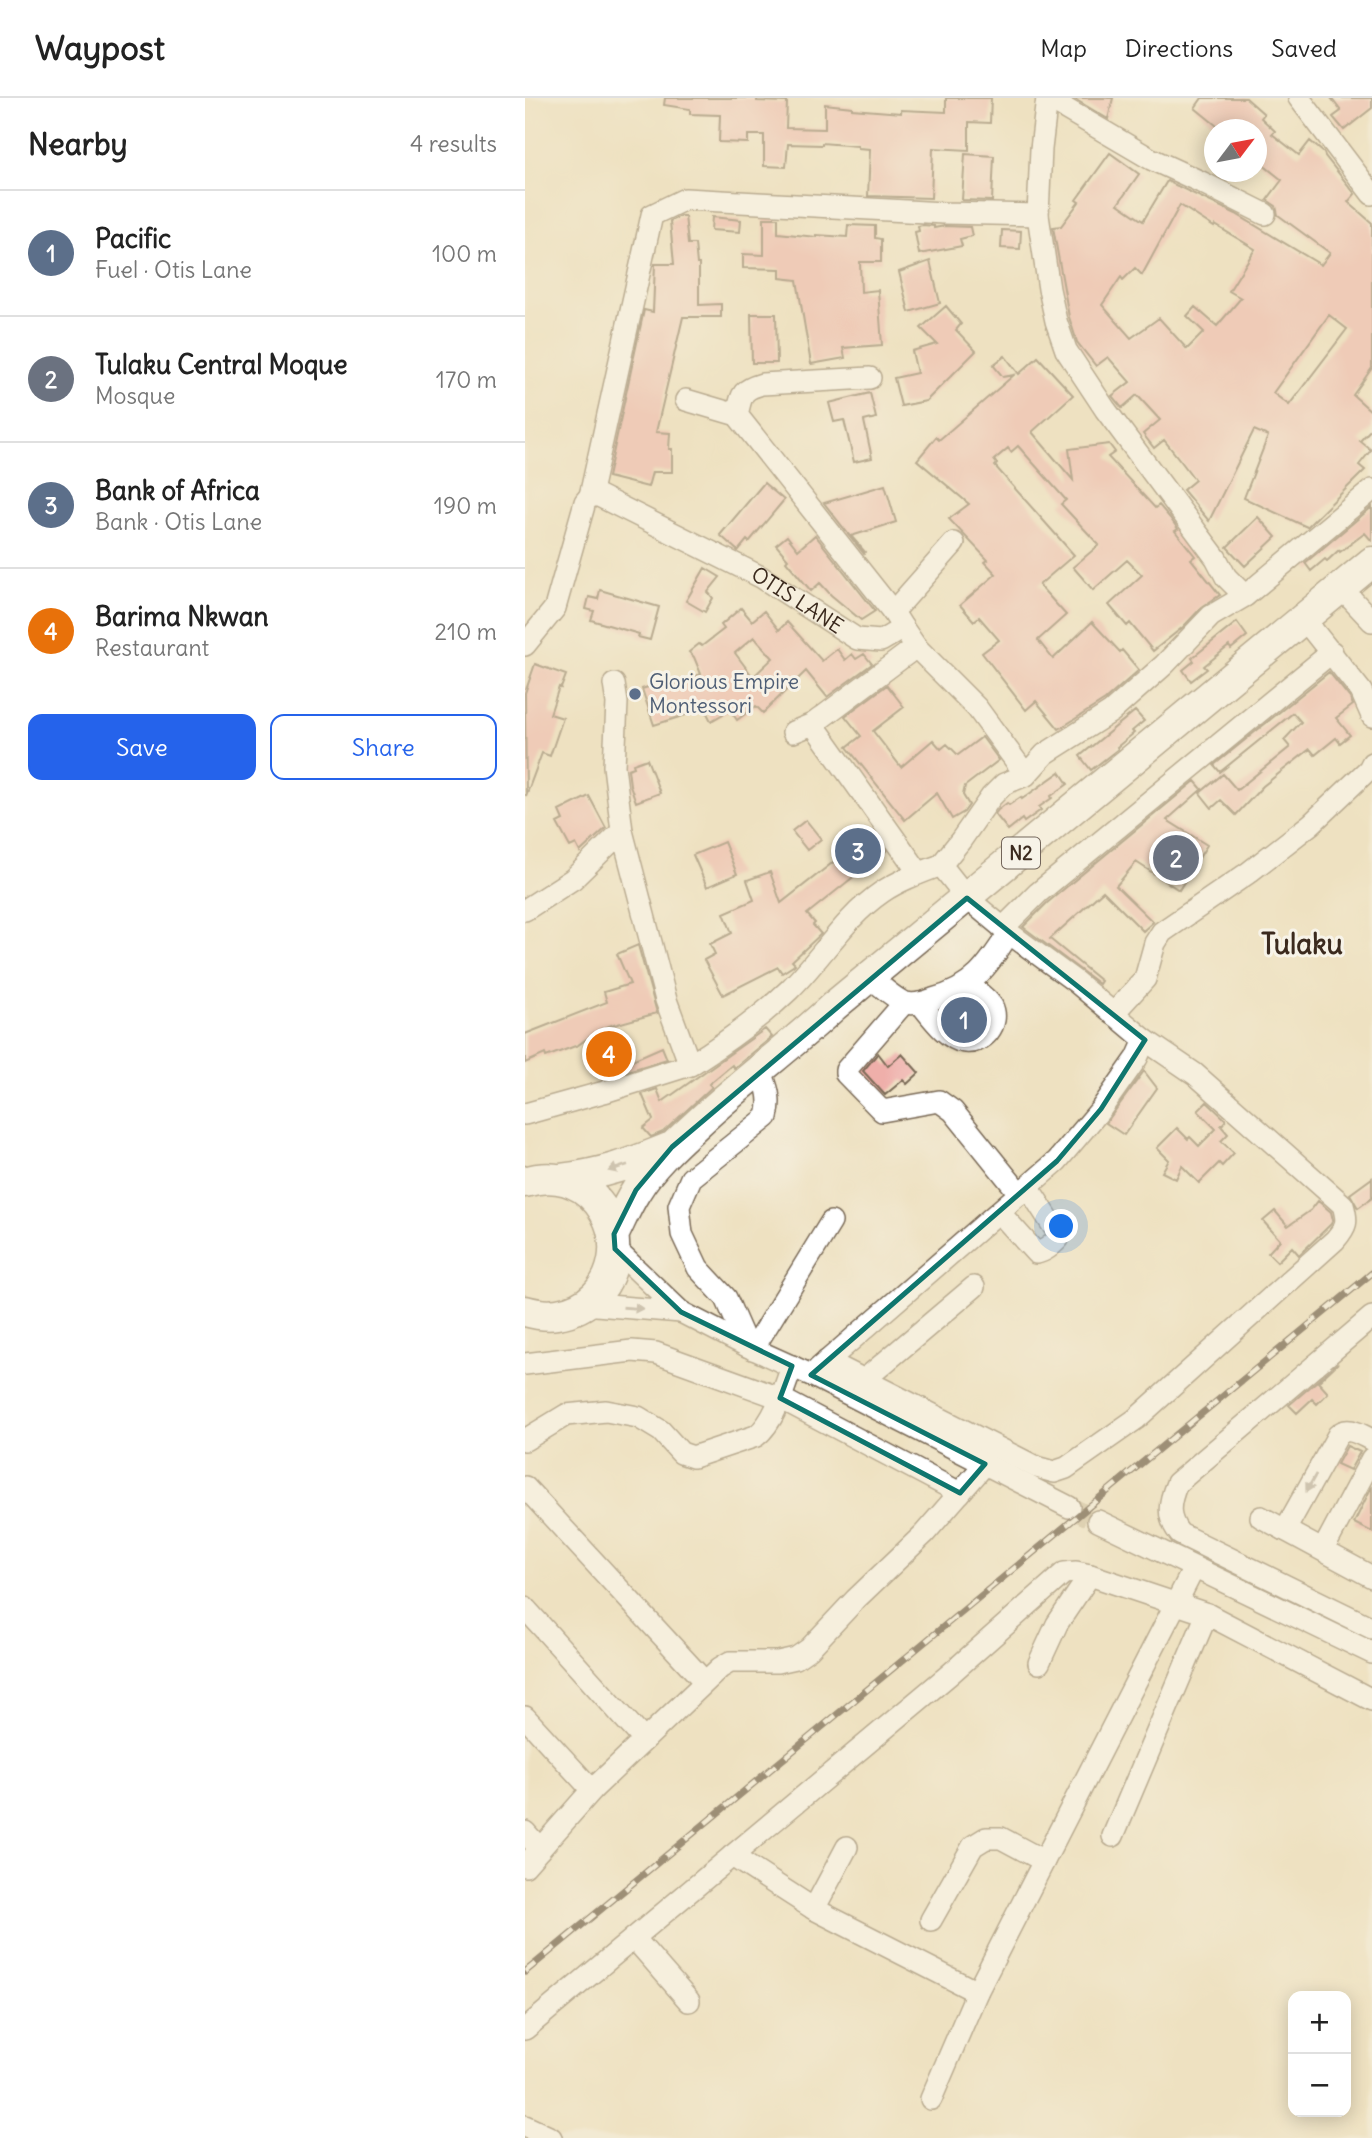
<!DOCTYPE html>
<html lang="en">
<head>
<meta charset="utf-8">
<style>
	:root { --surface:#fff; --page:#f6f6f6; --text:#222; --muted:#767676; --line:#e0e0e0; --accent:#2563eb }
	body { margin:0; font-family:Delius,sans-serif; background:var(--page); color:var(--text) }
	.controls { position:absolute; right:21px; bottom:21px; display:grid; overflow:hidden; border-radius:14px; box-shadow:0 4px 18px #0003 }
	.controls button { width:63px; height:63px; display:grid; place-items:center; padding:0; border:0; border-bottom:2px solid var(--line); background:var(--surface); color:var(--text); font:35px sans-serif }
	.compass { position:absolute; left:679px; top:21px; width:63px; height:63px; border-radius:50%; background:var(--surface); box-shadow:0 4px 18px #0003; rotate:58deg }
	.you { position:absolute; left:537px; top:1129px; width:24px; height:24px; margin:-18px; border:5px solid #fff; border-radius:50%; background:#1a73e8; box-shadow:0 0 0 10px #1a73e833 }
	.badge { display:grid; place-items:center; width:46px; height:46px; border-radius:50%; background:var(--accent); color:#fff; font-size:23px; font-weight:700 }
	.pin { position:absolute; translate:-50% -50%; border:4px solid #fff; box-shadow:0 2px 7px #0006 }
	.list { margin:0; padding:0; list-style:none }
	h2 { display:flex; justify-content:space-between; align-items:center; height:91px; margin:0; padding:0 28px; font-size:30px }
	h2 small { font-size:23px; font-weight:400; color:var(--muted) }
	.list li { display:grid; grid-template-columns:46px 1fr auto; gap:21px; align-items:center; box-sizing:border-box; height:126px; padding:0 28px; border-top:2px solid var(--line) }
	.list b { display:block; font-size:26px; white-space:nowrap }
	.list p { margin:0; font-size:23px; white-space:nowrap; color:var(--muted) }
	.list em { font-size:23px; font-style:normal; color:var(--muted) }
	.actions { display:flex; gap:14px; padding:21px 28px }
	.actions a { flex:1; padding:16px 0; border:2px solid var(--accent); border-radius:14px; text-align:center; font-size:24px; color:var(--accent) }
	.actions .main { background:var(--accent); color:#fff }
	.map { position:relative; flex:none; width:847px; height:2040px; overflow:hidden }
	header { display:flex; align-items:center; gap:42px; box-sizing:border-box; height:98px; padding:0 35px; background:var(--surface); border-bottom:2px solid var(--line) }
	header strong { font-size:33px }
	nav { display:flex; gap:38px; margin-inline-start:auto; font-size:24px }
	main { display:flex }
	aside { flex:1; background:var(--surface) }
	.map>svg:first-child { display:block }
</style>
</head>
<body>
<header>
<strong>Waypost</strong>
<nav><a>Map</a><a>Directions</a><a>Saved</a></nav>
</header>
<main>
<aside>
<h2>Nearby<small>4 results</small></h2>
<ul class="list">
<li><span class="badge" style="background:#5c6f8a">1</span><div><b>Pacific</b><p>Fuel · Otis Lane</p></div><em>100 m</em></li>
<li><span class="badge" style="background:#6b7280">2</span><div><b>Tulaku Central Moque</b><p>Mosque</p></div><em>170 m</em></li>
<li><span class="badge" style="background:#5c6f8a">3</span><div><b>Bank of Africa</b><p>Bank · Otis Lane</p></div><em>190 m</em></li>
<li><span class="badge" style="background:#e8710a">4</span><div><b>Barima Nkwan</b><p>Restaurant</p></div><em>210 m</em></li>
</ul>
<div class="actions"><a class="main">Save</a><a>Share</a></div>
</aside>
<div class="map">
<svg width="847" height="2040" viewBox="0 0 847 2040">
	<rect width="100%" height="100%" fill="#f7f3e8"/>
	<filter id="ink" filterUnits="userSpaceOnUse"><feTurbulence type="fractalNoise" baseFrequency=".0143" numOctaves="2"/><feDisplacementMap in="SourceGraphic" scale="14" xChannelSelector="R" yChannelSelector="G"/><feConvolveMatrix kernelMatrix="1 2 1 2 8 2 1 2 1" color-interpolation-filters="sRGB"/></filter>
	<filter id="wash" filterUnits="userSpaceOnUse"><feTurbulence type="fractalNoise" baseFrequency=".00686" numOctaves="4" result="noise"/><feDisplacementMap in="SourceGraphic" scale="28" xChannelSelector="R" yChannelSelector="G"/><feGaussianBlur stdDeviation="1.57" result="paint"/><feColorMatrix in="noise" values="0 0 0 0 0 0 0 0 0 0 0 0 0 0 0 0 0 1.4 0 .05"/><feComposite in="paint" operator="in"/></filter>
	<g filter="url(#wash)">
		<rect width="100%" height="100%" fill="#eee1c1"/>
		<g id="blocks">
			<path fill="#efafaa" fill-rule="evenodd" d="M140,0H232V3L262,4L261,30L300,31V6L327,9V11L376,15V12L421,14V0H466L465,25L444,24V52L408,50L406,100L343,98L345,51L333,50V48L297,45V47L263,46L261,69L239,68V37H223V45L194,44L195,17L165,16V11L139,7Z
				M548,0H588L583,21Z
				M677,0H721L739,16L736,20L750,33L747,36L774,57L785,43L799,55L800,58L830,96L823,104L847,125V270L828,297L847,314V330L835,343L846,352L834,367L840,372L782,429L719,400L743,338L729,332L684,423L658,392L670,382L658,366L639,342L629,350L618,336L635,322L612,297L597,310L587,298L605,284L583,259L571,268L552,244L544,219L528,129L536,128L554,104L551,102L585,55L614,76L593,106L618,123L642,83L711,116L796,167L805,155L753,117L751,108L742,102L757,82L732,62V32H697L670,10ZM655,107L689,129L690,127L730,151L704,193L716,200L692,228L670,209L662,218L679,234L662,251L634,220L606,240L577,207L596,179L598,182L610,170L617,177ZM804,217L822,231L764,307L748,295Z
				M806,0H847V10L819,32L808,19L816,13Z
				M440,56L469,58L467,103L437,102Z
				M155,118H160L163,146H170L172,166H174V207L196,206V219H158L131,334L145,335L144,351H147V374H127L123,389L83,379L119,212L128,214L130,166H149L145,123Z
				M187,119L216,122L215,134L186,132Z
				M239,120H253V135L291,139V137L322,139L323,127L350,128V140L356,141V164H335L336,194L353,192L357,247L318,250L320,260L286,266L272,182L255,180V171L218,170V156L239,157Z
				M398,127L409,128V130L420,128L445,129L447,138L435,141L437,148L394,156L390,134L394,133L393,128Z
				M477,132L496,133L495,151L476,150Z
				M405,163L415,205L384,214L374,174Z
				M421,208L436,226L431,232L451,253L401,303L376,308L369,280L392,275L387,253L412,246L396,230Z
				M226,216H251L252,265H227Z
				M480,258L494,276L513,259L548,297L507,334L548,382L544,351L584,346L590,354L583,359L630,410L634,407L645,420L653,431L650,433L670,458L666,461L695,497L677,509L658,529L628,553L605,525L602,528L584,507L617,477L602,462L568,492L548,469L574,447L536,406L541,402L493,348L486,354L483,350L469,362L472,366L470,368L549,457L514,487L541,517L513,542L528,561L567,524L595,554L597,552L614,572L580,602L534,631L511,603L501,612L457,555L474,542L454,519L449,523L435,507L471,476L460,464L463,462L424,421L444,406L392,362L411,339L414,342L489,277L478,279L468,267Z
				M345,295L351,320L339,323L347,360L329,364L319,322L309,324L304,305Z
				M239,385L259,402L224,444L222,442L213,453L195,437Z
				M360,387L371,424L326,438L340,454L339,456L299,405Z
				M847,409V443L840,435L815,454L814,452L802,463L800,461L786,473L780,465Z
				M733,419L751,439L720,468L702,449Z
				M290,437L350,513L336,522L306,497L295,485L286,493L261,463L263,461L251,447L262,438L273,452Z
				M180,470L195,479L183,494L188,500L180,514L161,503Z
				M75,492L134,509L125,542L113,539L114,536L66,522L69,513L61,511L64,499L73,501Z
				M216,510L227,523L239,513L254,532L262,524L297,563L312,551L320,562L327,556L331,561L339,556L347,566L302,599L281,573L238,615L231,608L212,622L205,612L186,623L180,611L129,627L117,591L150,580L151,585L176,576L169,559L164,554L174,546L177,548L199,531L196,527ZM229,539L248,560L228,579L210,555Z
				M712,524L722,538L706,551L704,548L679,568L682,571L666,583L658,572L669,563L667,560Z
				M10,566L41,577L36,590L34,589L25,616L38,620L25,658L17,655L1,698L0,595Z
				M804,574L825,600L828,607L811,620L825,637L815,645L811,640L790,657L785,651L738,688L711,717L696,702L687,710L675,695L698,676L712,692L765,649L759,642L776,624L768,615L695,674L689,667Z
				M362,587L379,609L348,633L376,669L408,642L416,651L422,646L433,657L457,639L474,662L440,688L438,697L444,707L439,714L427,721L412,695L380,722L322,649L336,638L320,618Z
				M610,613L619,623L607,633L609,635L592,649L593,651L566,672L555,658Z
				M122,661L135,695L111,704L105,687L103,671L109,669L108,666Z
				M535,674L543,686L526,698L527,700L514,709L516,712L499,724L497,721L483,732L470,716L473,712L482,705L484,707L496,699L497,701Z
				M670,683L677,691L642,722L682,747L654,792L611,764L591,788L628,824L618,833L578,793L525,841L576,883L574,886L498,829L522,805Z
				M64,698L81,730L55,754L51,746L45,749L32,725L38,722L34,713Z
				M281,722L296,741L282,752L267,733Z
				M348,733L362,752L282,816L290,825L288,827L296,836L267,863L270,866L268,868L257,875L253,869L198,897L179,862L190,856L185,846L207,835L199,815L229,802L222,782L245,774L256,805Z
				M199,744L212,776L182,789L168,757Z
				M113,847L132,915L89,927V926L74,932L53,947L21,959L20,956L0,965V936L82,904L79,894L105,886L92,856Z
				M440,903L456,917L453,926L444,931L437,929L425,918Z
				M240,931L247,939L209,970L207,967L184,986L187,989L138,1034L126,1039L118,1030L128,1022L117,996L132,991L137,1004Z
				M137,949L142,961L96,975L94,970L106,965L105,963Z
				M353,955L363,968L377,956L394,975L382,986L378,982L360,997L338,973Z
				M619,973L632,990L599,1037L581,1025Z
				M682,1004L701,1022L696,1028L703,1036L696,1043L709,1055L697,1068L694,1065L674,1085L657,1068L651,1081L637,1074L644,1062L632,1050L652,1030L663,1041L665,1039L674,1048L691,1031L673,1013Z
				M847,1080V1100L833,1110L825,1096Z
				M793,1103L806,1114L808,1122L806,1126L774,1157L767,1149L752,1164L743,1155L755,1142L738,1123L750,1113L763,1128L786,1112Z
				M813,1265L793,1284L803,1295L792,1306L787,1301L772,1315L764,1307Z
				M822,1348L835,1354L825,1372L812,1366Z
				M847,1388V1434L829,1425Z"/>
		</g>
	</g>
	<g filter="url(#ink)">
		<use href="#blocks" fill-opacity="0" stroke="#7a6a57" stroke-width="2"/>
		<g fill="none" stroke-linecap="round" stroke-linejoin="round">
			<path stroke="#cabca0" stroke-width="21" stroke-dasharray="21 10" stroke-linecap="butt" d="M544,1409L573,1423"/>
			<defs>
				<g id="minor">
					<path d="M522,0L626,61L676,84L740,116"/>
					<path d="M774,0L847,96"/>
					<path d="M161,302L212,317L368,514L378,530"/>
					<path d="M212,317C217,296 216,292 237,286L345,280"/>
					<path d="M65,398L127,117L160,101L419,115L513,117"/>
					<path d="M816,490L847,523"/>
					<path d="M720,498L847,392"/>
					<path d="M368,514L429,445"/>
					<path d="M779,521L836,593L847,618"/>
					<path id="s1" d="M0,547L30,510L60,404L65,398L72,397L236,479L332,541L356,543L378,530L391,549L452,610L501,677"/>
					<path d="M89,586L92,605L89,668L97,733L141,902L165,967C200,945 234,921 264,892C296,861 319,820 357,794C375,782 395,775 416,767"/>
					<path d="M288,626L394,775"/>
					<path d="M268,634L288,626L391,549"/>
					<path d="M0,812L48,781L97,733"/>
					<path d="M478,830L513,795L807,554"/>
					<path d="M345,879C353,886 371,902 381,905C389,907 400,904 408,901C448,891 463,868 484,835"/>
					<path d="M379,905L321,972V976L357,1013L414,1003L428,1013L495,1096"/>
					<path d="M395,905C406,918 421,941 439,944C458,947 476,926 467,908C462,900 450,892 443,886"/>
					<path d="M588,916L620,881L630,845L637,834L723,775L786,726L844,671L847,665"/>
					<path d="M0,1016L79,994L165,967"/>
					<path d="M474,1114L511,1155C520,1154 527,1147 533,1141L532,1134L503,1089"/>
					<path d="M90,1151L156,1214L222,1248L286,1277L544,1409"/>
					<path d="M59,1206L156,1214"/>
					<path d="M847,1219L652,1385C644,1404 641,1419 655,1436L847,1530"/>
					<path d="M222,1248L201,1200L173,1170L157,1136L154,1108L166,1080L242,1019C247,1000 242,988 235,971"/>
					<path d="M228,1251L306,1124"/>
					<path d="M302,1263L511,1369L529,1374L541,1370L611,1321L810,1142C822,1128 823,1124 818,1107L670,976L620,942L551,884L484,835L442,800L416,767L436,742L466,699L479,686L501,677L520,656L586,614L639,567L686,518L720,498L701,479L691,460L580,311L541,252L531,223L524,191L513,117L516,51L522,0"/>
					<path d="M0,1266L107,1253L131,1255L255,1300L435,1395"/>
					<path d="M293,1271L532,1063L576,1011L612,960L620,942"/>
					<path d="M339,1282L449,1189"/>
					<path d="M0,1342L41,1317L81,1313L113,1319L136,1333L156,1355L168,1359L231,1338C249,1325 260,1289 267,1268"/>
					<path d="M0,1389L179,1583"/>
					<path d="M736,1419L847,1479"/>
					<path d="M573,1423L847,1555"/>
					<path d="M760,1432L813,1337C823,1327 836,1337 847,1342"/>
					<path d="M798,1452L847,1360"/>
					<path d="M0,1510L119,1642"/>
					<path d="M514,1565L532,1526L565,1477"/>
					<path d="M0,1619L67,1692"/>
					<path d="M0,1734L15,1751"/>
					<path d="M588,1738L682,1516"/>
					<path d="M207,1758L289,1811L452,1894"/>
					<path d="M0,1768L67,1692L195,1570L205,1564H253L271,1560L284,1551L331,1501L399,1436L460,1366"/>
					<path d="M289,1811L322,1749"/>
					<path d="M406,1822L448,1748L461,1740H476L519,1763"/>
					<path d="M109,1840L164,1903"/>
					<path d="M0,1931L425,1576L539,1475L551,1474L565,1477L682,1516L847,1602"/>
					<path d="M406,2001L452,1894L669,1470"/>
					<path d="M0,2028L26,2040"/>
				</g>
				<path id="highway" d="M36,1081C78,1076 105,1066 144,1050
					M0,1084C19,1078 40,1079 57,1090C109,1125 96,1207 32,1216C21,1218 11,1216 0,1213
					M89,1136C96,1122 102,1107 111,1093C126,1068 150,1046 172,1026C216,985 265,949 309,908L847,464"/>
			</defs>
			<use href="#minor" stroke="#7a6a57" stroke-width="24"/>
			<use href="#highway" stroke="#7a6a57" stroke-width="33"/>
			<use href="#minor" stroke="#fff" stroke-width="21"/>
			<use href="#highway" stroke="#fff" stroke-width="30"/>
			<defs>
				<path id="rail" d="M0,1874L847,1175"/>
			</defs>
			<use href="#rail" stroke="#3b2a1e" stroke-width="7"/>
			<use href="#rail" stroke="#f7f3e8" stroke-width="4.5" stroke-dasharray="13" stroke-linecap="butt"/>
		</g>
		<defs><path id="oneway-solid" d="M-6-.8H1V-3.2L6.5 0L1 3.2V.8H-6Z" transform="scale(1.75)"/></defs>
		<g fill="#a79f9a">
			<use href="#oneway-solid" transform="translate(93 1070) rotate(162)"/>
			<use href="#oneway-solid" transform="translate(108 1210) rotate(4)"/>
			<use href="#oneway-solid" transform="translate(786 1385) rotate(119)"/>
		</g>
	</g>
	<path d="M0 0H847V2040H0ZM442,800L620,942L576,1011L532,1063L286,1277L460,1366L435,1395L255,1300L267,1268L156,1214L90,1151L89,1136L111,1092L147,1049Z" fill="#eee1c1" fill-opacity=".55" fill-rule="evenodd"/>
	<path fill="none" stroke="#0f766e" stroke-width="5" stroke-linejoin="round" d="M442,800L620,942L576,1011L532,1063L286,1277L460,1366L435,1395L255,1300L267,1268L156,1214L90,1151L89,1136L111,1092L147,1049Z"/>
	<circle fill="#5c6f8a" stroke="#f7f3e8" stroke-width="2.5" cx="110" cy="596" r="7"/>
	<g text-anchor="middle" stroke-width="6" stroke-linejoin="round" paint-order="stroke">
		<rect fill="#f7f3e8" stroke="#73665b" stroke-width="2" x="477" y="739.5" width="38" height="31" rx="5"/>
		<g font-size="19" font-weight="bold" fill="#3b2a1e">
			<text x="496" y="762">N2</text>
		</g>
		<g font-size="21" fill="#3b2a1e" stroke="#f7f3e8">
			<text dy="7" stroke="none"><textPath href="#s1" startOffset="399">OTIS LANE</textPath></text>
		</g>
		<g font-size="21" fill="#4e5e75" stroke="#f7f3e8" text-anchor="start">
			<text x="124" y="591">Glorious Empire<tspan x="124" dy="24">Montessori</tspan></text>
		</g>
		<g font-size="28" font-weight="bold" fill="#3b2a1e" stroke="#f7f3e8">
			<text x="777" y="856">Tulaku</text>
		</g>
	</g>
</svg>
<div class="controls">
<button>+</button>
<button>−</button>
</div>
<svg class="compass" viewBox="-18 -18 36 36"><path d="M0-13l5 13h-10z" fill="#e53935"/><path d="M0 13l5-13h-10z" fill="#767676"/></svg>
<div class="you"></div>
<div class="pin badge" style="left:439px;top:922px;background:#5c6f8a">1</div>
<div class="pin badge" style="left:651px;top:760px;background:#6b7280">2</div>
<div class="pin badge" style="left:333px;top:753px;background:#5c6f8a">3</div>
<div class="pin badge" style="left:84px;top:956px;background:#e8710a">4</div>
</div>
</main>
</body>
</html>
